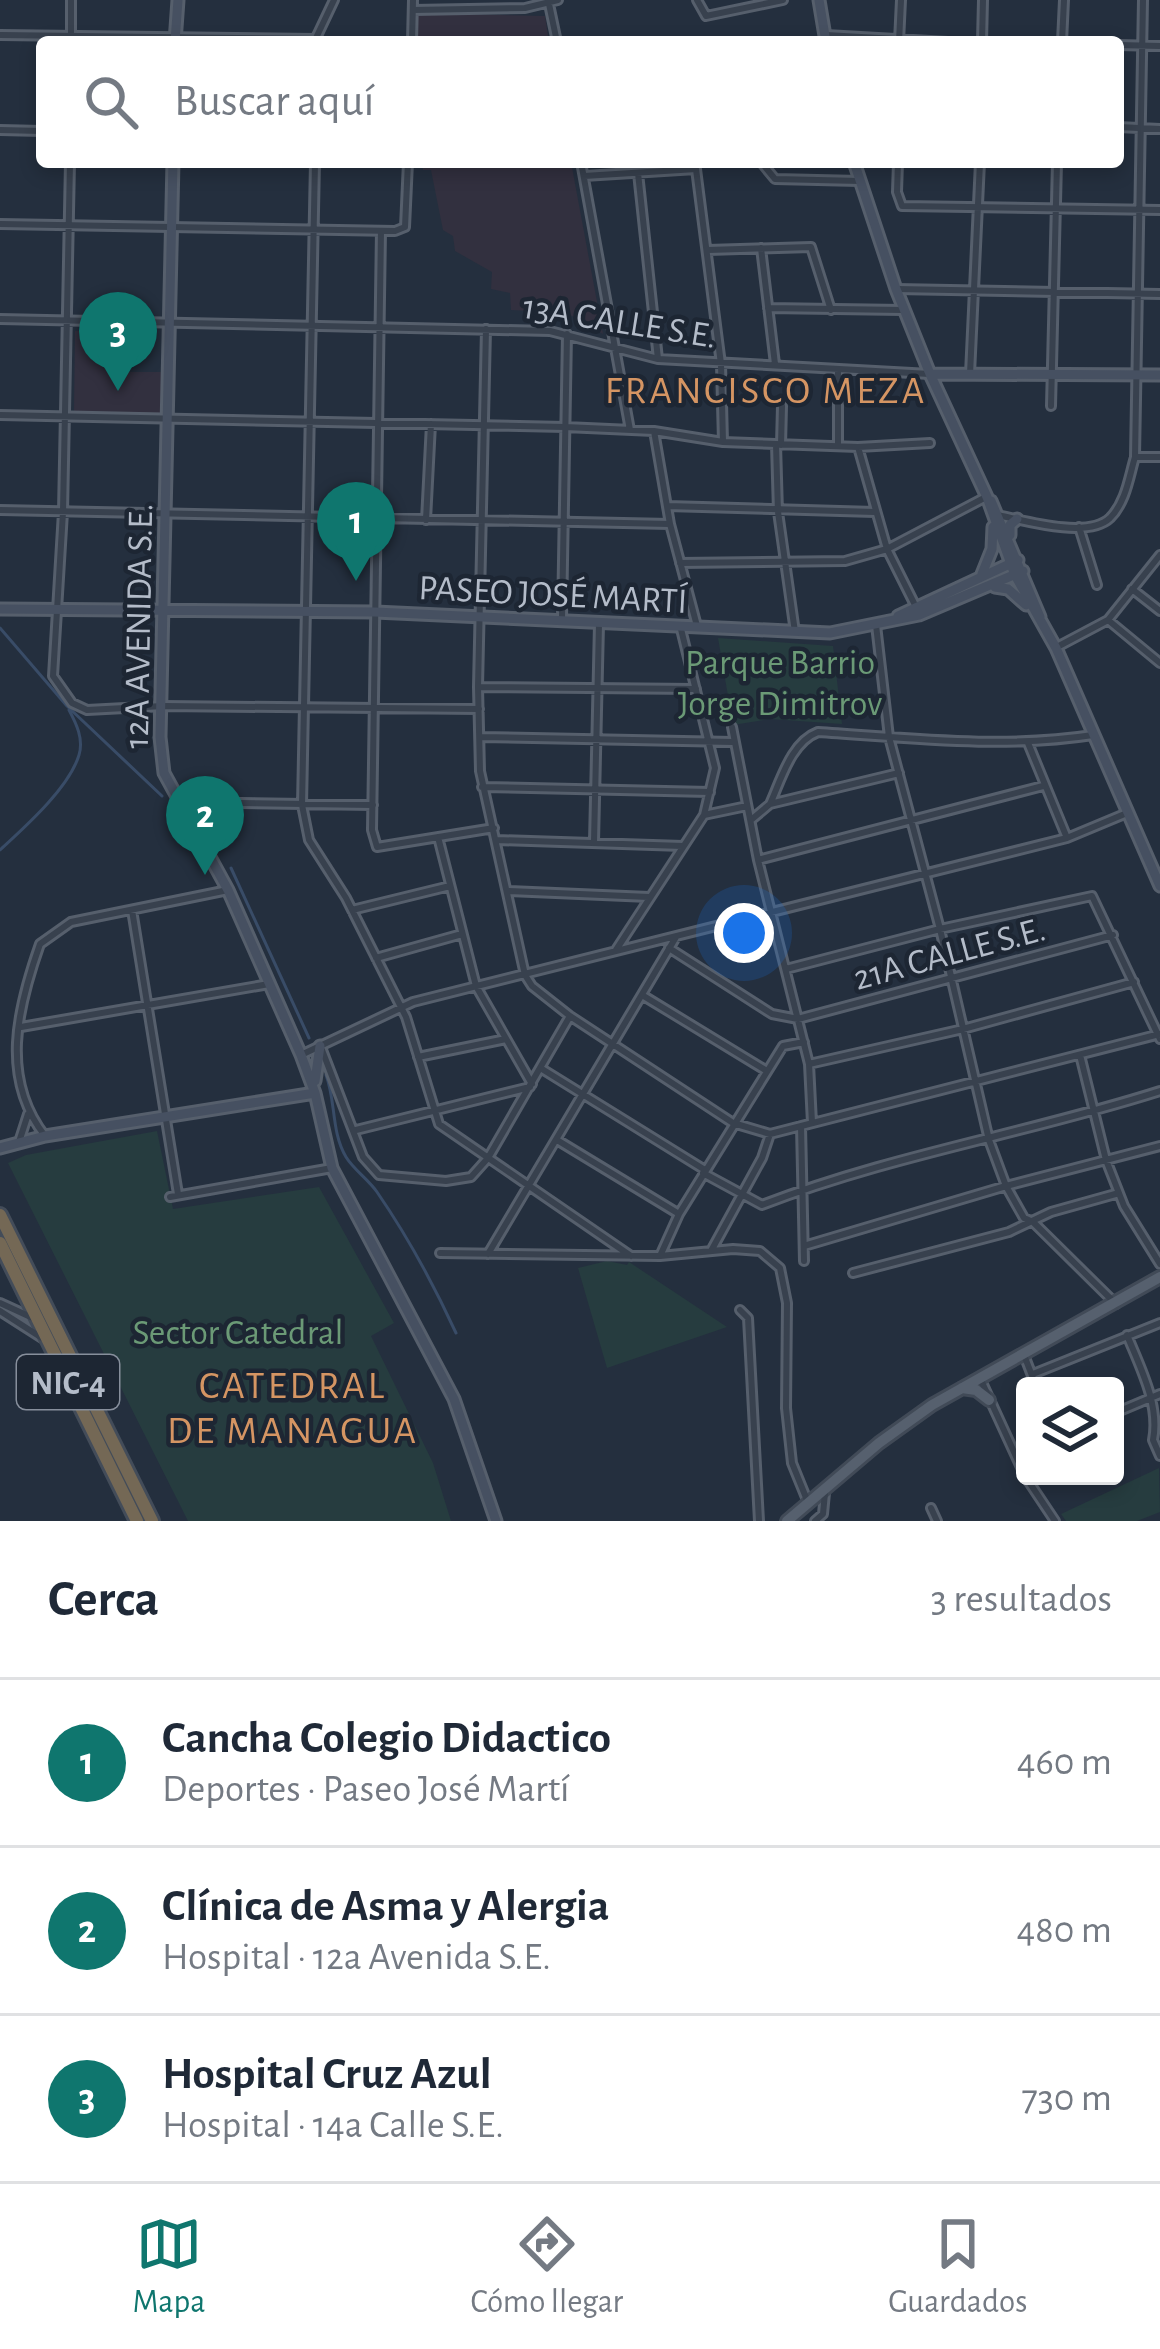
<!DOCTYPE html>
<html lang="es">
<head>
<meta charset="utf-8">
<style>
	:root { --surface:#fff; --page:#f2f2f3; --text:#1f2937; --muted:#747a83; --line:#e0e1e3; --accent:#0f766e }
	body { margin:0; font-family:"Alegreya Sans",sans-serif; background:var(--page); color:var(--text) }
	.controls { position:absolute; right:36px; bottom:36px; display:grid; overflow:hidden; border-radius:12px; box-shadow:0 6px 18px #0003 }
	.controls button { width:108px; height:108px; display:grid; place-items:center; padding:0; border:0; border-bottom:3px solid var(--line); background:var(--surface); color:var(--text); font:60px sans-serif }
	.you { position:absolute; left:744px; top:933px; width:42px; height:42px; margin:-30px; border:9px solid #fff; border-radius:50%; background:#1a73e8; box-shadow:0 0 0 18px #1a73e833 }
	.badge { display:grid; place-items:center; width:78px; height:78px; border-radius:50%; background:var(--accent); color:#fff; font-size:39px; font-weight:700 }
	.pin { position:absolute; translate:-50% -99px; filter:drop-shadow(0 3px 6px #0008) }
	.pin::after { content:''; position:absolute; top:63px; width:42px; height:36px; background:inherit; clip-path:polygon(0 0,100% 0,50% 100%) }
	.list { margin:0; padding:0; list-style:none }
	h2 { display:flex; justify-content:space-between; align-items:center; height:156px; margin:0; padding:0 48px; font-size:51px }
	h2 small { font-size:39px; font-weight:400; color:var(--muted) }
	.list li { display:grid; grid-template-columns:78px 1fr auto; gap:36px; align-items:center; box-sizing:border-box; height:168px; padding:0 48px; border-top:3px solid var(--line) }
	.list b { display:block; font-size:45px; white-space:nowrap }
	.list p { margin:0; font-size:39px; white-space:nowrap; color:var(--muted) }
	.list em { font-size:39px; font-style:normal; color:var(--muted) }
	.icon { flex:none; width:66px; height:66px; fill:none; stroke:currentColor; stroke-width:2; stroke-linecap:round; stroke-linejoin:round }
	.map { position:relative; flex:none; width:1160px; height:1521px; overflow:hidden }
	.search { position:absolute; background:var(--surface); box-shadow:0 6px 18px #0003; left:36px; right:36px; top:36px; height:132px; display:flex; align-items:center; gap:30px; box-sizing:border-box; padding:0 42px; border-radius:12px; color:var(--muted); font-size:45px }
	.sheet { height:660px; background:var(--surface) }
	nav { display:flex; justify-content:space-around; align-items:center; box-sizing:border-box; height:168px; border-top:3px solid var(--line); background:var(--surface); font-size:33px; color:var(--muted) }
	nav a { display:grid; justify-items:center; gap:6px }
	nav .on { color:var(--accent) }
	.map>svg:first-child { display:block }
</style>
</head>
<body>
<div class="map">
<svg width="1160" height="1521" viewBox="0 0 1160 1521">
	<rect width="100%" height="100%" fill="#242f3e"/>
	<path fill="#32303f" d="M417,13L545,16L549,42H418Z
		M422,162H571L603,334L567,313L511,310L510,293L491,289L492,272L455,251L453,236L443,230L431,170H423Z
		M75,331L117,332V372H163L161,414L74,411Z"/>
	<path fill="#263c3f" d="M718,638L833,646L842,724L770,719L733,725Z
		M157,1131L173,1209L319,1187L394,1323L371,1336L433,1463L451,1521H188L8,1163L26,1155Z
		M607,1261L627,1265L629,1262L727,1327L607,1368L578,1268Z
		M1159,1468L1160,1512L1137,1521H1066L1061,1514Z"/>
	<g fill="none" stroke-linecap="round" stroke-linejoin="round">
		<path stroke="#394c67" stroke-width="3" d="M0,628L67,706L162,796
			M0,850C25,827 69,788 79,755C84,739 76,723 69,710
			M231,868L309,1038
			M326,1075C336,1101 331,1132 346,1157C354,1170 368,1179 377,1192C408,1237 433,1283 456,1333"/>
		<defs>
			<path id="street" d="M697,0L706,16L783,0
				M549,4L557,42
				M413,10L525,8L558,0
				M0,35L316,39
				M826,35L948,42
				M316,38L334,0
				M71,42V0
				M412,42L413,0
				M899,42L901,0
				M982,42L983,0
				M1062,42L1064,0
				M1118,45L1160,46
				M1118,127L1160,129
				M0,130L42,131
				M70,162L63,512L53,676L72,703L87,710L163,706L479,709
				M315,162L302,805L309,840L346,898L406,1017L439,1124L631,1256
				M581,162L630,430
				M761,162L775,179L860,181
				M898,162L897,192L902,206L1160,210
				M638,173L658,359
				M584,176L696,169L721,364L723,442
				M0,224L395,231L405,227L408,162
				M381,231L372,830L377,847L494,828
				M761,248L775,364
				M708,250L811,247L831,310
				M896,289L1160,294
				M768,308L902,310
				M0,319L550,331L658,359L930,374
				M486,329L478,687L480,771L525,975L532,986L570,1016L733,1123L770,1134L1160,1034
				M970,374L980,162
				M1051,406L1057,162
				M0,415L565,427L654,431L723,442L858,447L930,443
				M654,431L670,524L697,626
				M776,444L778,512L795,632
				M781,445L782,406
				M838,445V369
				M858,447L887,549L916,607
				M1135,457H1160
				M667,506L875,512
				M0,510L670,524
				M998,515C1025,521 1088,539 1110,518C1126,502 1129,477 1135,457L1143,0
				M426,520L431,424
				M1079,527L1097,585
				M680,563L845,561L887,549L986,497
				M1132,589L1160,611
				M562,618L567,334
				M1108,620L1160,663
				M876,625L889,737L940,929L989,1140L1006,1186L1024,1218L1033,1222L1116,1304
				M1057,647L1108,620L1160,555
				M478,687L696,689
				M732,727L758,860L809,1064L812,1123
				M480,737L733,742
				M1028,743L1067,838
				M482,787L710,792
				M180,802L373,805
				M770,804C781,780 791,742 818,732C910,738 1001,749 1093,735
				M704,815L747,806
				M751,820L770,804L899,773
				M438,837L476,986L532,1084
				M497,840L683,846
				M594,842L599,624
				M758,860L1043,786
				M509,891L649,897
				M132,910L178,1194
				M352,910L450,886
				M669,948L772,1014L798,1019L1113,935
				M616,950L704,815L715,768L680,625
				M376,958L462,934
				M786,969L940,929L1092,896L1160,1039
				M642,995L767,1071
				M21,1027L269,984
				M322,1050L363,1157L379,1175L446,1181L471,1177L488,1158L570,1016
				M301,1055L413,1002L1067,838L1127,813
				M1080,1055L1106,1160L1124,1206L1160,1264
				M418,1057L506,1039
				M809,1064L963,1029L1134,982
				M542,1069L705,1170
				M801,1126L804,1261
				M356,1130L530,1087
				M45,1136C0,1078 17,1009 40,944L71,922L228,890
				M557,1140L679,1214
				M19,1142L28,1114
				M703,1173L762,1205C891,1155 1029,1133 1160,1091
				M170,1197L332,1168
				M804,1246L1006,1186L1160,1146
				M711,1251L762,1158L770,1134
				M440,1253L660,1256L733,1249L760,1251L780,1268L787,1303L786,1408L792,1463L807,1500
				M488,1254L676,937
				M660,1256L679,1214L783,1046L804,1042
				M853,1273L1009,1232L1051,1212L1119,1193
				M0,1303L35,1319
				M740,1310L748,1318L759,1521
				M0,1311L42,1338
				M1127,1335C1140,1367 1160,1405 1153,1440L1160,1456
				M1024,1355L1036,1386
				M1033,1374L1160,1323
				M980,1378L1025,1476
				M1115,1413L1160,1394
				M1025,1476L1055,1521
				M931,1508L937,1521
				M815,1521L823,1514L825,1493"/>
			<path id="secondary" d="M819,0L826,42
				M175,42L178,0
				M173,162L160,737L164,773L228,890L301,1055L315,1093L332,1168L454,1399L496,1521
				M854,162L896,289L930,374L987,497L1015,575L1056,648L1160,886
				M930,374L1160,375
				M991,501L1040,617
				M1010,535V525L1017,519
				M982,574L992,549L993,527
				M995,587L1008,589L1026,605
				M0,609L375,612L830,633L919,615L1023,571
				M898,616L1018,560
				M315,1081L320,1046
				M0,1148L45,1136L315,1093"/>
			<path id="primary" d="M962,1388L976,1390L989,1400
				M787,1521L879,1443L932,1405L1160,1277"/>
			<path id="highway" d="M0,1215L152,1521
				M0,1243L137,1521"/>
		</defs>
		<use href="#street" stroke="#565f6c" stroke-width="12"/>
		<use href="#secondary" stroke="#565f6c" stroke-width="15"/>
		<use href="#primary" stroke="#414a57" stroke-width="16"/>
		<use href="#highway" stroke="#434c59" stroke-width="18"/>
		<use href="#street" stroke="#38414e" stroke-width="6"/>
		<use href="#secondary" stroke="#465061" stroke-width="9"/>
		<use href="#primary" stroke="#56606e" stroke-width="10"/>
		<use href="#highway" stroke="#746855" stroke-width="12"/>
	</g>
	<g text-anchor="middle" stroke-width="9" stroke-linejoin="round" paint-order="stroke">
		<rect fill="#1d2633" stroke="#878f9c" stroke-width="3" x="17" y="1355" width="102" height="54" rx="9"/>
		<g font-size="33" font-weight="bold" fill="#b4bcc9">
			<text x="68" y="1394">NIC-4</text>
		</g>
		<g font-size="36" fill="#b4bcc9" stroke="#1d2633">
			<text transform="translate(620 320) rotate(9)" y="13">13A CALLE S.E.</text>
			<text transform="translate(553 593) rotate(3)" y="13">PASEO JOSÉ MARTÍ</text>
			<text transform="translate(137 626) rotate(-89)" y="13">12A AVENIDA S.E.</text>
			<text transform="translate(949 952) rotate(-15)" y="13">21A CALLE S.E.</text>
		</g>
		<g font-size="36" fill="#6b9a76" stroke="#1d2633">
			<text x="780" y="674">Parque Barrio<tspan x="780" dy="41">Jorge Dimitrov</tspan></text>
			<text x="238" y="1344">Sector Catedral</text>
		</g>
		<g font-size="39" letter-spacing="3" fill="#d59563" stroke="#1d2633">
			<text x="766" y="403">FRANCISCO MEZA</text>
			<text x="293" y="1398">CATEDRAL<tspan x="293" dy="45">DE MANAGUA</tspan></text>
		</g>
	</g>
</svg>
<div class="controls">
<button><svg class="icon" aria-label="layers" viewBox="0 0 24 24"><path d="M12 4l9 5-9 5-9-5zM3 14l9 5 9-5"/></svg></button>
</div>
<div class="you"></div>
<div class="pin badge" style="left:356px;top:581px">1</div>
<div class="pin badge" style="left:205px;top:875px">2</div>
<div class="pin badge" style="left:118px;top:391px">3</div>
<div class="search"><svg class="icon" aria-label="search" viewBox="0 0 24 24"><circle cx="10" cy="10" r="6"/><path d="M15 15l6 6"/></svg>Buscar aquí</div>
</div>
<section class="sheet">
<h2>Cerca<small>3 resultados</small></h2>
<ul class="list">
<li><span class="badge">1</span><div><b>Cancha Colegio Didactico</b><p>Deportes · Paseo José Martí</p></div><em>460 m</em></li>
<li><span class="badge">2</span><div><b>Clínica de Asma y Alergia</b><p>Hospital · 12a Avenida S.E.</p></div><em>480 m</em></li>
<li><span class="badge">3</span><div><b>Hospital Cruz Azul</b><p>Hospital · 14a Calle S.E.</p></div><em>730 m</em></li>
</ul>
</section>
<nav>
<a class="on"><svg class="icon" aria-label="map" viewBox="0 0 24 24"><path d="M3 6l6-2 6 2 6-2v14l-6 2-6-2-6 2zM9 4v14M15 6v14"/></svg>Mapa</a>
<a><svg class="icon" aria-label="directions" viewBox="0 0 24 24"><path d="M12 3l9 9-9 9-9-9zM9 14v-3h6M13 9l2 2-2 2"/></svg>Cómo llegar</a>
<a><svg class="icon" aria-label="saved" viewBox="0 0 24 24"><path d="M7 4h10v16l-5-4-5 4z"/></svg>Guardados</a>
</nav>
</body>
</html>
